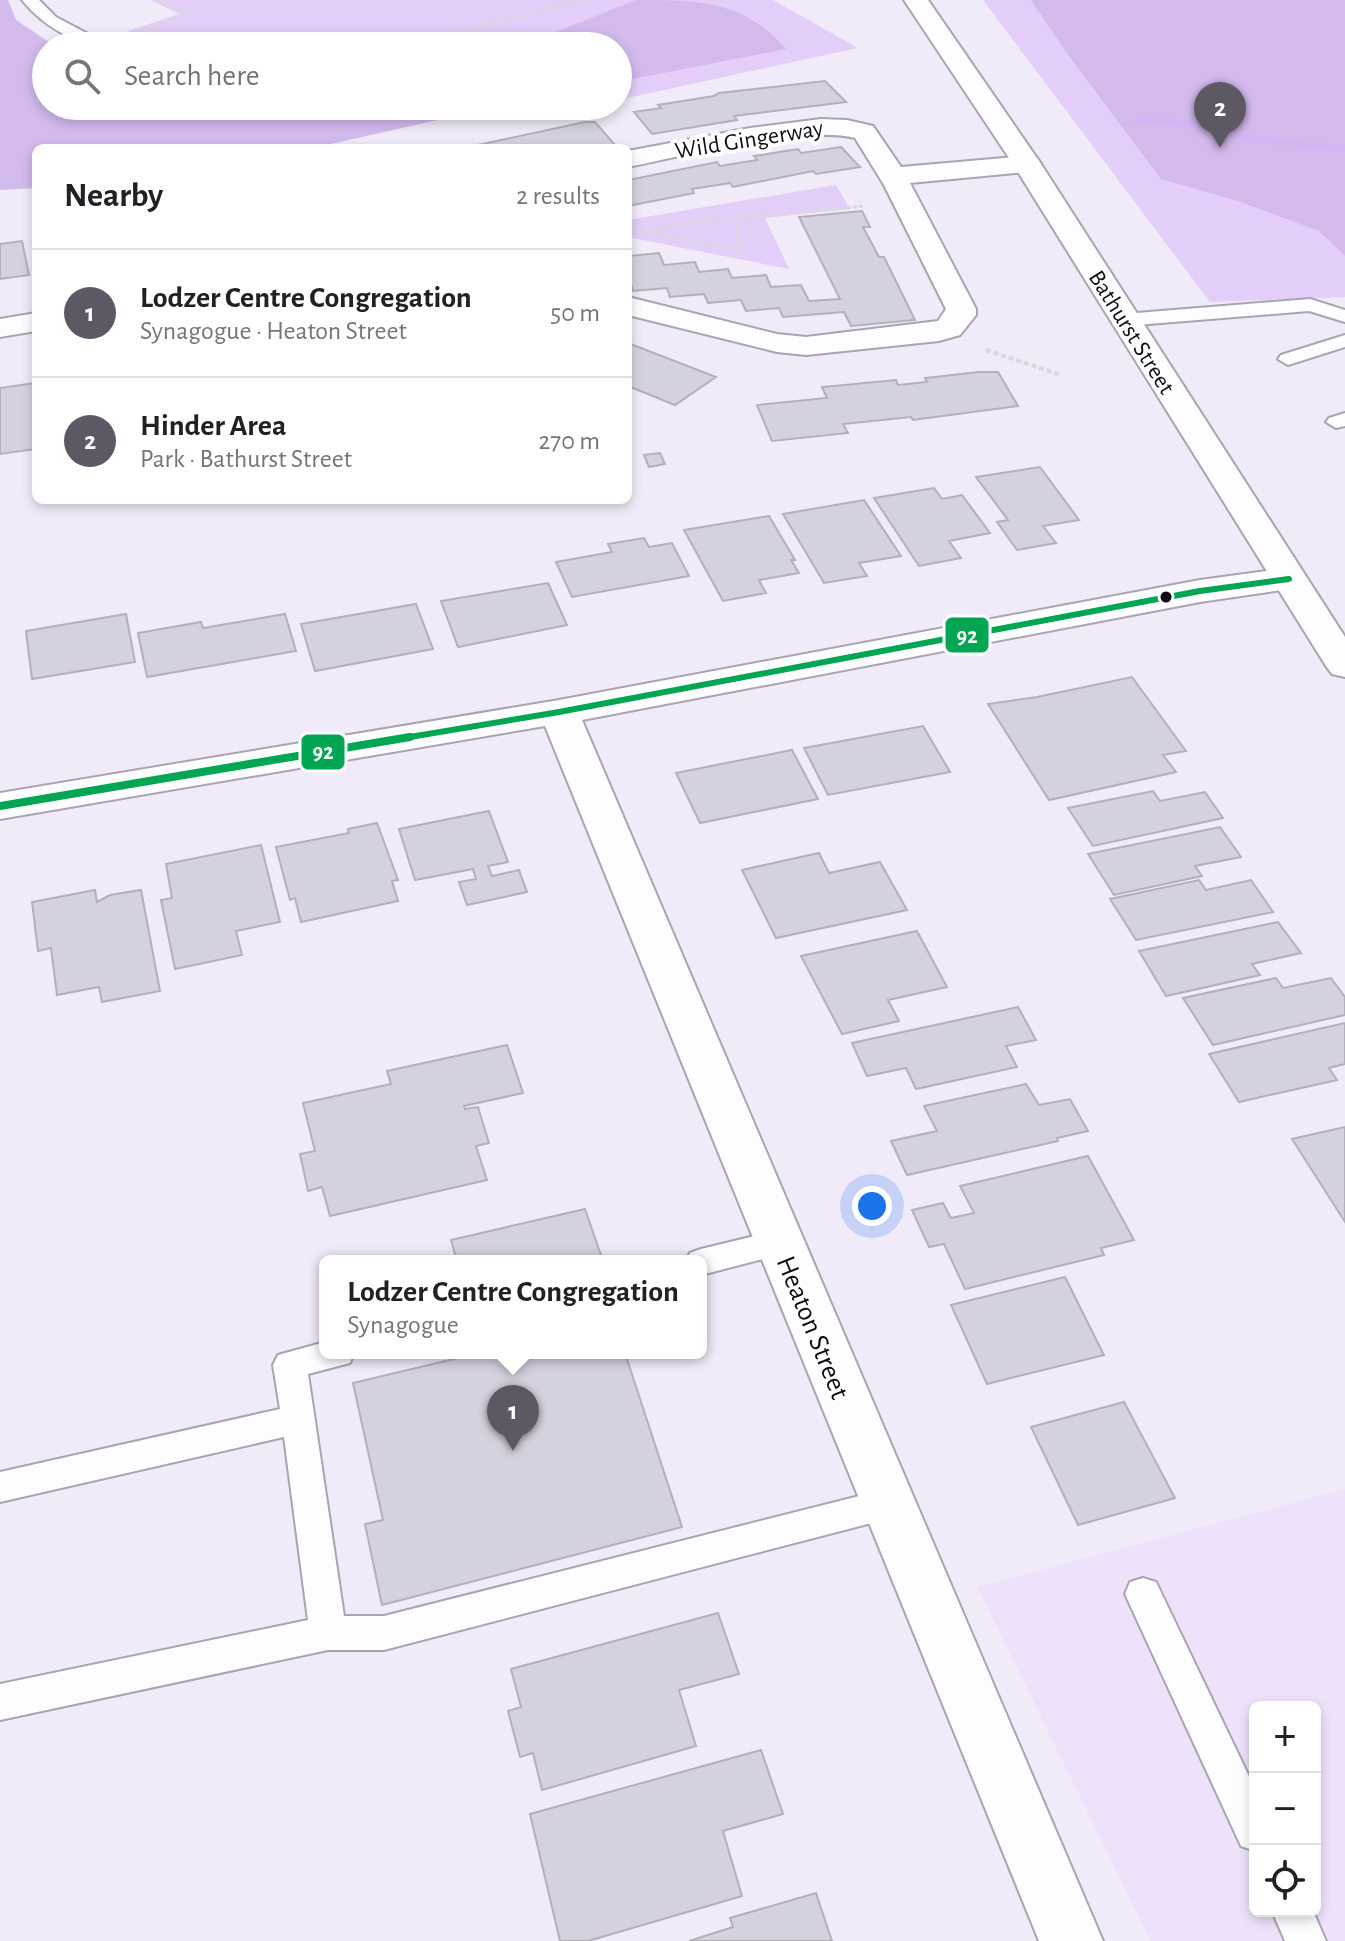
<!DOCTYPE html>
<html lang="en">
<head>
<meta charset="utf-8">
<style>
	:root { --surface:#fff; --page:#f6f6f6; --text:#202124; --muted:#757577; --line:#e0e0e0; --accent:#5e5864 }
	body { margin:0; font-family:"Alegreya Sans",sans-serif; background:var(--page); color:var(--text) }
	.controls { position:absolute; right:24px; bottom:24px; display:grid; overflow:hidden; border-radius:12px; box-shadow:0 4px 12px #0003 }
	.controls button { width:72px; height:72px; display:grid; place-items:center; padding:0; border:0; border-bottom:2px solid var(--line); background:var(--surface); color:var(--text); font:40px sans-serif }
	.you { position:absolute; left:872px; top:1206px; width:28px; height:28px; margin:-20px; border:6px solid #fff; border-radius:50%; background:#1a73e8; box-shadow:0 0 0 12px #1a73e833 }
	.badge { display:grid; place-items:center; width:52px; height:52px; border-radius:50%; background:var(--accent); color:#fff; font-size:26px; font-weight:700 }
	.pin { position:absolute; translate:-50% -66px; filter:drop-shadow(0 2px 4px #0008) }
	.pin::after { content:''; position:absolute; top:42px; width:28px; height:24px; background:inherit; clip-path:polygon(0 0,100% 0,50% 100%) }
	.popup { position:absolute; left:319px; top:1255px; width:388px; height:104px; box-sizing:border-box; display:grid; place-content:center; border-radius:12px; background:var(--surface); filter:drop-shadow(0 2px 6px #0005); font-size:26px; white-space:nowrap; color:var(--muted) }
	.popup b { font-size:30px; color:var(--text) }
	.popup::after { content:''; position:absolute; left:50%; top:100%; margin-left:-16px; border:16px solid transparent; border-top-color:var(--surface) }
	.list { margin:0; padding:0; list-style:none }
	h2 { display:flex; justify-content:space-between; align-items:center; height:104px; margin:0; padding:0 32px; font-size:34px }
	h2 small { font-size:26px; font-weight:400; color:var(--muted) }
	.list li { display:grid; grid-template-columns:52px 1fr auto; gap:24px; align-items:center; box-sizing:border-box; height:128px; padding:0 32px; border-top:2px solid var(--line) }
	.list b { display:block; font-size:30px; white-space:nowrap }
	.list p { margin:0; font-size:26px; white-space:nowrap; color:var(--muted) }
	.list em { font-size:26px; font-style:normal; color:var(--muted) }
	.icon { flex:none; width:44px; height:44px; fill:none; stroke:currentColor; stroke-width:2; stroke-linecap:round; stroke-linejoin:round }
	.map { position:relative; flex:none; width:1345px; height:1941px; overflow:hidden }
	.search { position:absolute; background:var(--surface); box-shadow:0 4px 12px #0003; left:32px; top:32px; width:600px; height:88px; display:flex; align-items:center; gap:20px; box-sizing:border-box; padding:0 28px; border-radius:44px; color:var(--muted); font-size:30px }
	.panel { position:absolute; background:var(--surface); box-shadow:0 4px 12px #0003; left:32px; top:144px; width:600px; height:360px; border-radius:12px }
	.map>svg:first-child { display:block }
</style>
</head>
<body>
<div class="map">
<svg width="1345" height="1941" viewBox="0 0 1345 1941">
	<rect width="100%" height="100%" fill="#f1eaf9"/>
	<path fill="#ede2fa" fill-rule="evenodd" d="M1345,1489V1941H1151L977,1587ZM1255,1707H1315V1911H1255Z"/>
	<path fill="#e2cef8" d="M151,0H773L858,48L618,100V46H153L128,31L179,14Z
		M983,0H1345V297L1210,302Z
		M836,185L850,209L765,218L789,269L628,237V220Z"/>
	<path fill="#d2baed" d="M0,0H8L16,20L55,46H46V106H500L313,148H36V188L0,190Z
		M636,0C699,0 743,0 786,49L618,82V46H521Z
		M1031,0H1345V256L1319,231L1238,201L1161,179L1066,52Z"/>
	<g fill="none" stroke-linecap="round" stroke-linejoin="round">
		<path fill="#d2b5f3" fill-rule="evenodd" d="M1136,118L1190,120L1255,137L1345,145V151L1255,143L1190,126L1133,123L1131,121Z"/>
	</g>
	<path fill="#d6d1de" stroke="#b5afbb" stroke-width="2" d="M825,81L846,102L734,116L737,120L652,134L634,112L661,108L658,105L714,96L719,93Z
		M585,122H595L615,145L591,148H464Z
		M841,147L860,167L816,174L813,171L733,187L730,183L692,189L694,193L628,206V180L717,162L720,166L757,160L754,156L798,149L801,153Z
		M862,211L870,227H863L879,257H884L915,320L851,326L844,312L783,317L779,308L746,311L741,300L708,303L704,294L670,297L667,288L633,291L628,276V251L629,256L659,253L664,265L695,262L699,272L728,269L732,278L766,275L771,287L801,285L809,301L840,299L799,217Z
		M22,241L29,275L0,279V244Z
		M628,343L716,377L675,405L628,386Z
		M979,372H998L1018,406L913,420L911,417L843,424L848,433L772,441L757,405L827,398L822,387L896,380L898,385L927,382L925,378Z
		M36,383V449L0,454V388Z
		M660,453L665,464L649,467L644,455Z
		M1040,467L1079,520L1043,526L1056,543L1017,550L997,522L1008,520L976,477Z
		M934,488L942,499L962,495L990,533L949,541L961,558L919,566L874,498Z
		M864,500L901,556L859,563L867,576L824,583L783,514Z
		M769,516L795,560H791L799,573L759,580L766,593L723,601L684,530Z
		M644,538L649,547L672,543L689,576L572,597L556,562L612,552L608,544Z
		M548,583L567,625L458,647L441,601Z
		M416,604L433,649L315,671L301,624Z
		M126,614L135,662L32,679L26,631Z
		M285,614L296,651L147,677L138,633L201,622L203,628Z
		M1132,677L1186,751L1163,755L1176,772L1049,800L988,704L1037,697Z
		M923,726L950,772L828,795L804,748Z
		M792,750L818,799L700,823L676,773Z
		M1153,791L1160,801L1205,792L1223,818L1093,846L1068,808Z
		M489,811L508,862L488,866L492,876L519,870L527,892L467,905L459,882L476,879L473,869L415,880L399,829Z
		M377,823L398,880L392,881L398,901L301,922L295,898L290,900L276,847L349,833L348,829Z
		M1220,827L1241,857L1195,866L1202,876L1114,895L1088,854Z
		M261,845L280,922L236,931L242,955L175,969L161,900L172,898L166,864Z
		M819,853L829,873L880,862L907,910L776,938L742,870Z
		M1199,880L1206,890L1251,880L1273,912L1136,940L1110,899Z
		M95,890L97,902L110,895L141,890L160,991L102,1002L99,987L57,995L51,948L38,951L32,902Z
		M1278,922L1301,953L1252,964L1260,975L1166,996L1139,951Z
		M917,931L947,987L888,1000L899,1021L842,1034L801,956Z
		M1276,978L1283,988L1331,978L1345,997V1015L1213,1045L1183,998Z
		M1018,1007L1036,1040L1006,1046L1017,1067L916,1089L906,1068L867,1076L852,1043Z
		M1345,1023V1064L1329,1068L1337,1080L1239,1102L1209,1054Z
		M507,1045L523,1093L464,1106L465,1109L478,1107L489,1143L476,1146L487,1180L330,1216L322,1187L308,1191L300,1154L315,1151L303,1103L391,1084L387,1071Z
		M1026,1084L1039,1105L1070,1099L1088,1131L1057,1138L1058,1141L907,1175L891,1141L937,1131L924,1106Z
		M1345,1127V1222L1292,1139Z
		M1088,1156L1134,1240L1101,1248L1104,1255L965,1289L944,1244L929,1247L912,1210L943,1203L951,1218L974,1213L960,1186Z
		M585,1209L603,1261H457L451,1240Z
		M1065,1277L1104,1355L987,1384L951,1305Z
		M479,1353H625L682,1527L382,1605L365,1524L383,1520L353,1383Z
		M1124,1402L1175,1498L1078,1525L1031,1427Z
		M718,1613L739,1674L679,1690L696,1746L542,1790L533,1753L520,1757L508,1711L521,1707L511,1669Z
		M761,1750L783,1814L723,1831L742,1896L588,1941H560L530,1814Z
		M816,1893L832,1941H689L733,1927L730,1918Z"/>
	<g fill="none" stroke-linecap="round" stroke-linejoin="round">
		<defs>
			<path id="lane" d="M22,0H39L56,17L111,46C77,46 44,27 22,0Z
				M1310,299L1345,310V322L1309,311L1124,326L1114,320L1124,314Z
				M1345,335V347L1288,365L1278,359L1281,355Z
				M1345,413V426L1336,428L1326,422L1329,418Z
				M779,1230L790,1234L795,1243L790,1252L701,1275V1261H686L690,1253L701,1249Z
				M325,1342V1353H354L350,1363L308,1374L344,1616H384L887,1489L899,1493L904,1504L899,1515L887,1519L384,1650H328L0,1720V1684L308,1620L284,1437L0,1502V1472L280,1409L273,1365L278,1355Z
				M1143,1578L1156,1582L1255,1789V1851L1241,1846L1125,1594L1130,1582Z
				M1272,1911H1313L1326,1941H1285Z"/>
			<path id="street" d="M821,119L847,120L873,126L901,167L1027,156L1037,158L1041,164L1037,170L1027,172L910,183L976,309V315L960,335L939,341L806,355L777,352L628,315V297L777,334L806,337L938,321L946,309L884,185L855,138C805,125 682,156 628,167V151L750,128Z
				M36,313V331L0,337V319Z
				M1289,568L1302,571L1307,579L1302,587L1200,602L582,720L1103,1941H1039L545,726L0,819V793L559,700L1200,580Z"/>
			<path id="secondary" d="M904,0H928L1041,164L1345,637V677L1332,674L1326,666L1013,164Z"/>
		</defs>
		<use href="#lane" stroke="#aaa4b0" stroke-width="4"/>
		<use href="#street" stroke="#aaa4b0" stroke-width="4"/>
		<use href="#secondary" stroke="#aaa4b0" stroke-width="4"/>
		<path stroke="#dad8dd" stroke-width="3" stroke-dasharray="4 2" stroke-linecap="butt" d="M159,0L187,13L142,31L141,36L166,46
			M402,46L584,0
			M628,232L656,234L668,227L689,223L863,206
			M657,235L741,251L736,219"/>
		<path stroke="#dad8dd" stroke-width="4" stroke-dasharray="5 3" stroke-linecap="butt" d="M986,350L1061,375"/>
		<use href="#lane" fill="#fdfcfe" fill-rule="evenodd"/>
		<use href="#street" fill="#fdfcfe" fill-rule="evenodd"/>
		<use href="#secondary" fill="#fdfcfe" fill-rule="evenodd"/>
		<defs>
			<path id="bus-1-far1" d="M398,739L559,712L1200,591L1289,579"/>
			<path id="bus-1" d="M0,806L410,737"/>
		</defs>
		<use href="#bus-1-far1" stroke="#fff" stroke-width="11"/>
		<use href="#bus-1" stroke="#fff" stroke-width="14"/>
		<use href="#bus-1-far1" stroke="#00a651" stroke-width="6"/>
		<use href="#bus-1" stroke="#00a651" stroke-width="8"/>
	</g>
	<circle fill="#0f0a14" stroke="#fff" stroke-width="3" cx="1166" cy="597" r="7"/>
	<g text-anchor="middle" stroke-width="8" stroke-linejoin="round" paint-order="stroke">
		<g font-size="24" fill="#0f0a14" stroke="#fff">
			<text transform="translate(749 139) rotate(-9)" y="8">Wild Gingerway</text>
			<text transform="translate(1132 332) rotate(58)" y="8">Bathurst Street</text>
		</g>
		<g font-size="28" fill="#0f0a14" stroke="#fff">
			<text transform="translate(814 1327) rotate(68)" y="10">Heaton Street</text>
		</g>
	</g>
	<g stroke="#fff" stroke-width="3">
		<rect x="944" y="616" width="46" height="38" rx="8" fill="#00a651"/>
		<rect x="300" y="733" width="46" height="38" rx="8" fill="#00a651"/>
	</g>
	<g font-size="22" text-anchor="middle" font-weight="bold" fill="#fff">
		<text x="967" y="643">92</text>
		<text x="323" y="759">92</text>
	</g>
</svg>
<div class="controls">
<button>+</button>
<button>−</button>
<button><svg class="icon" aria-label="locate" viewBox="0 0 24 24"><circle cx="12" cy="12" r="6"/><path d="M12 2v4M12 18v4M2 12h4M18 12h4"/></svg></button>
</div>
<div class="you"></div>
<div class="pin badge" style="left:513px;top:1451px">1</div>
<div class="popup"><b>Lodzer Centre Congregation</b>Synagogue</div>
<div class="pin badge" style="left:1220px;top:148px">2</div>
<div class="search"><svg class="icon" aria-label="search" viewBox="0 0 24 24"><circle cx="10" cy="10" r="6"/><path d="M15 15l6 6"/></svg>Search here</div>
<section class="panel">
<h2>Nearby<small>2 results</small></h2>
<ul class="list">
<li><span class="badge">1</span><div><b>Lodzer Centre Congregation</b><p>Synagogue · Heaton Street</p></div><em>50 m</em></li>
<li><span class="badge">2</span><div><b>Hinder Area</b><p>Park · Bathurst Street</p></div><em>270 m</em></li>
</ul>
</section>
</div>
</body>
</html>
